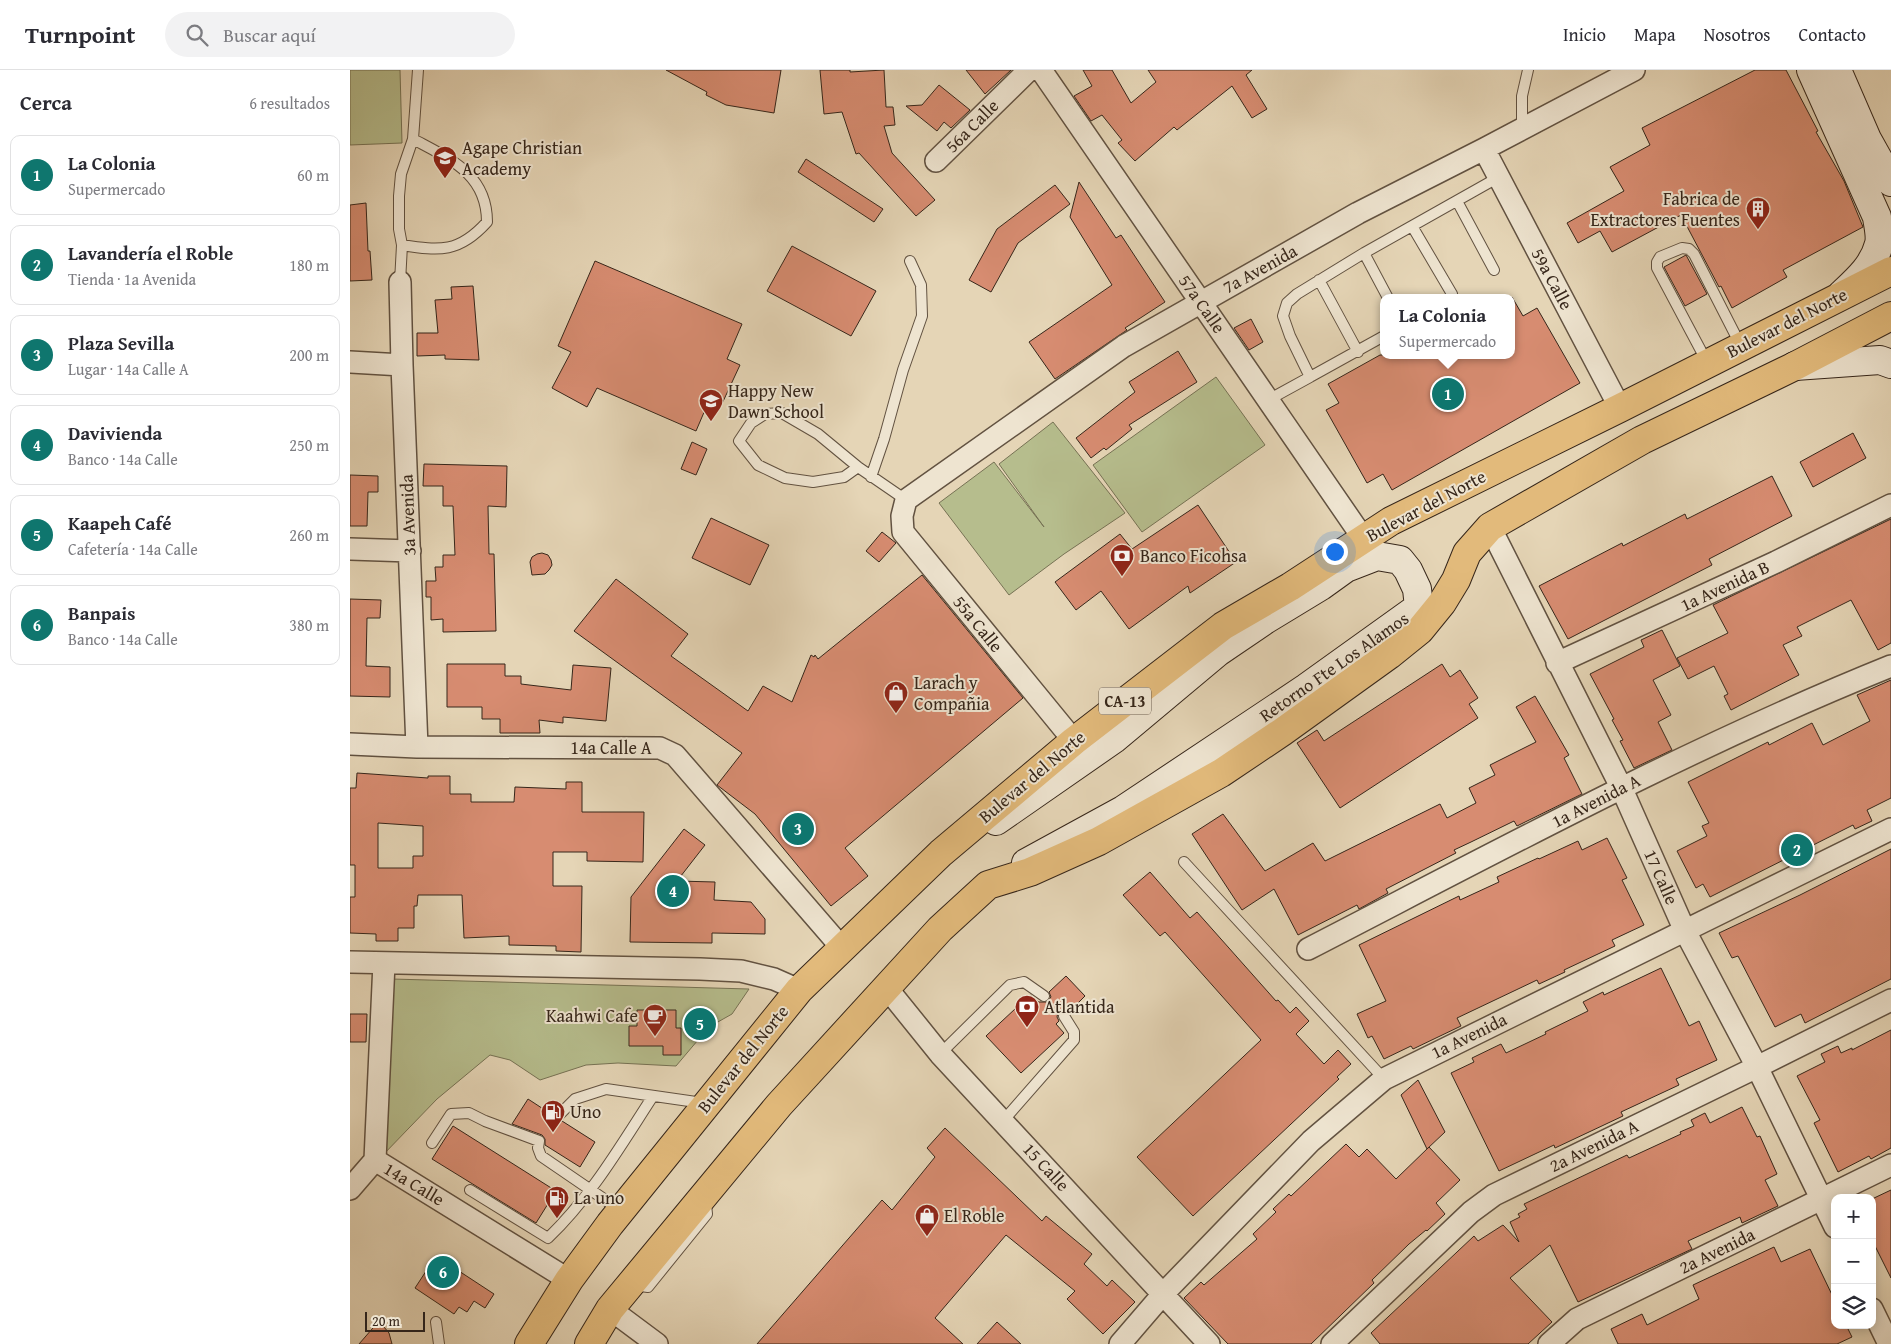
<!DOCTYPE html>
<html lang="es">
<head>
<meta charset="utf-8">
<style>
	:root { --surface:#fff; --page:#f2f2f3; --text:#2b2b33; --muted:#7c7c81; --line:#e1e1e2; --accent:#0f766e }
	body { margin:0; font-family:"Gentium Book Plus",serif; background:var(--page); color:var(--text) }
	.controls { position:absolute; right:15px; bottom:15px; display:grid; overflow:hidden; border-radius:10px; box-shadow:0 2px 12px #0003 }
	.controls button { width:45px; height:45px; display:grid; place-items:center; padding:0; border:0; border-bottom:1px solid var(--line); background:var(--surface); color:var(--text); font:25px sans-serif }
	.scale { position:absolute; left:15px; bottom:12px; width:60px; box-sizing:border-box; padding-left:5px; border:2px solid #36261a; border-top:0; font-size:14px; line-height:18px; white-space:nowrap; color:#36261a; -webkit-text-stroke:4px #eee4d0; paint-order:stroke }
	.you { position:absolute; left:984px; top:481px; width:18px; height:18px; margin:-12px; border:4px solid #fff; border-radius:50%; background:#1a73e8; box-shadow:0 0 0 8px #1a73e833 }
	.badge { display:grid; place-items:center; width:32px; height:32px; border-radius:50%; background:var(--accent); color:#fff; font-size:16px; font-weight:700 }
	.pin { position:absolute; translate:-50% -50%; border:2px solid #fff; box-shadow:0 1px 5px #0006 }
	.popup { position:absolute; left:1030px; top:224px; width:135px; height:65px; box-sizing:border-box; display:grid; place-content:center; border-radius:10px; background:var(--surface); filter:drop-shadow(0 1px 4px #0005); font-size:16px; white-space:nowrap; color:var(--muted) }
	.popup b { font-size:19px; color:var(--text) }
	.popup::after { content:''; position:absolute; left:50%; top:100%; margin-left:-10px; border:10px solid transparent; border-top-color:var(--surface) }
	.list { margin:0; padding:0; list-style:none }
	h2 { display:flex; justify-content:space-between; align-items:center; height:65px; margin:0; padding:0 20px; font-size:21px }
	h2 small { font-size:16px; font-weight:400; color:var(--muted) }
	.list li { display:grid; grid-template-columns:32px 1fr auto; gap:15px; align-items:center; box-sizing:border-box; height:80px; margin:0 10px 10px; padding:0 10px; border:1px solid var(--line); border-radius:10px }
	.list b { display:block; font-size:19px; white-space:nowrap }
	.list p { margin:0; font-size:16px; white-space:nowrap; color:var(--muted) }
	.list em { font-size:16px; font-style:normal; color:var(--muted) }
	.icon { flex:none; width:28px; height:28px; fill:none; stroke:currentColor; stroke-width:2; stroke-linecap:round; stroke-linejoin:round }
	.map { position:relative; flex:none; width:1541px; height:1274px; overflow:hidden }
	header { display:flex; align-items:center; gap:30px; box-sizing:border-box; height:70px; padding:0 25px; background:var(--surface); border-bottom:1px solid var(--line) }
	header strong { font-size:24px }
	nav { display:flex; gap:28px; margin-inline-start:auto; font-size:18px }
	.search { width:350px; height:45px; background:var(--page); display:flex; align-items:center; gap:12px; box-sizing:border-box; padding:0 18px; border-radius:28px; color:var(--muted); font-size:19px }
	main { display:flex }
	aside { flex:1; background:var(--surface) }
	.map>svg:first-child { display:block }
</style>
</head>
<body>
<header>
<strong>Turnpoint</strong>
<div class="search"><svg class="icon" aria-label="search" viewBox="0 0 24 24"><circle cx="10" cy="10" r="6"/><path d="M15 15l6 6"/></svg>Buscar aquí</div>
<nav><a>Inicio</a><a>Mapa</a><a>Nosotros</a><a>Contacto</a></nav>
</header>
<main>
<aside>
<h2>Cerca<small>6 resultados</small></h2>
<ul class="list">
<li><span class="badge">1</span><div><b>La Colonia</b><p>Supermercado</p></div><em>60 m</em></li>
<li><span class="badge">2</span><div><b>Lavandería el Roble</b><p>Tienda · 1a Avenida</p></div><em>180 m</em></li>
<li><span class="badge">3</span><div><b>Plaza Sevilla</b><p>Lugar · 14a Calle A</p></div><em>200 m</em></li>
<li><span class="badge">4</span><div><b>Davivienda</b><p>Banco · 14a Calle</p></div><em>250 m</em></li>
<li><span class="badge">5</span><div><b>Kaapeh Café</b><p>Cafetería · 14a Calle</p></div><em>260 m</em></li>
<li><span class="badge">6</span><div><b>Banpais</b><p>Banco · 14a Calle</p></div><em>380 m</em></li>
</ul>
</aside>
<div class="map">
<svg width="1541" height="1274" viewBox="0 0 1541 1274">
	<rect width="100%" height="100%" fill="#e5d5b6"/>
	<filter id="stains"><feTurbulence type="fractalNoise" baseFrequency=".004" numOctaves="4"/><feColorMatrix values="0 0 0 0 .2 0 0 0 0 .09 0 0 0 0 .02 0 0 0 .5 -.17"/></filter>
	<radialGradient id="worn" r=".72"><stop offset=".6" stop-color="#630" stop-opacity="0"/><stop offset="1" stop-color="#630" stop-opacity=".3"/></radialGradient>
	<path fill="#b6bd8d" stroke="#767254" d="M0,0H50L52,73L0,75Z
		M866,307L915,375L792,462L743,395Z
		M703,352L775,443L714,484L659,525L589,433L644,392L694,457L649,394Z
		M42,909L399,919L382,944L359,957L326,996L268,993L236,995L190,1010L160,990L140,985L87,1029L31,1087Z"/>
	<path fill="#d78c71" stroke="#36261a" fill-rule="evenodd" d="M316,0H431L424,43L376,35L356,25L357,22Z
		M470,0H500V2L534,0L536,37H543L545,55L534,56L542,83L585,130L566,146L509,83L506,84L492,42L474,44Z
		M616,0H661L635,24Z
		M733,0H762L781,33L806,12L798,0H902L896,5L917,39L902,48L882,16L827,60L824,57L785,91L768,73L772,70L752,45L741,51L724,26L742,16Z
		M1405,0H1436L1468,61L1466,62L1494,111L1513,157L1433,200L1437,207L1382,238L1371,216L1369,217L1331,145L1262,182L1250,161L1228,173L1217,153L1274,121L1260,97L1300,75L1292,58Z
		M589,15L620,40L601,58L594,52L587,61L556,36L572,35Z
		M456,89L533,139L524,152L448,102Z
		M729,112L766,168L771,165L815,232L775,258L777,260L705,309L679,272L762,215L720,147Z
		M705,115L720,134L668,173L641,222L619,210L647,159Z
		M16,133L18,181H20L22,210L0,211V135Z
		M442,176L526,221L501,266L417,221Z
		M1336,185L1357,224L1335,236L1314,197Z
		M245,191L392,254L377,289L390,295L370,338L358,333L346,361L247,318L237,337L202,318L221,282L208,276Z
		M123,216L129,290L95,289V285L67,286V263H88L85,230L102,229L101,217Z
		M1162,227L1173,246L1187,238L1230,313L1042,420L1033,404L1017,413L976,340L989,333L978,314L1030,285H1162Z
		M901,249L913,272L899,280L884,258Z
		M828,281L847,312L779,355L782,359L756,380L754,378L741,388L726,368L785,322L779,312Z
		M1503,363L1516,388L1463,417L1450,392Z
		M342,372L357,379L346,405L331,399Z
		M74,394L157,396L156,437L138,436L139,484H144L146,561L93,562V549L81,550V527H76V511H86L85,497H93V485H105L103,436H93V416H73Z
		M0,405L28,406V422H18L17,456H0Z
		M1422,406L1442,446L1359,489L1362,495L1218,569L1189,516L1272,473L1273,476L1335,444L1337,449Z
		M848,435L886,492L840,523L838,516L779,559L751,521L726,540L705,512L770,464L782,479Z
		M361,448L419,475L400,515L342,488Z
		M1541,449V573L1528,580L1501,530L1447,557L1452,566L1433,575L1449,605L1381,640L1374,626L1378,624L1364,596L1338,609L1327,588L1378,563L1363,535Z
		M532,462L546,473L529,492L516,481Z
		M192,483L198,485L201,490L202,495L199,500L195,504L182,505L180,492L182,487L187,484Z
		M572,505L673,628L495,778L518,806L481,836L405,744L367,715L392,683L224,561L266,509L338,564L321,586L398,641L413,616L442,632L461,585L464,587L465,585L468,589Z
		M0,529L31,530L30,548H17L16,596L40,597V627L0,626Z
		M1312,560L1330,596L1303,610L1321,645L1308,652L1322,680L1284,698L1270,671L1273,670L1262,650L1264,649L1240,604L1294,577L1291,570Z
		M97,594H155V606H171V614L221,620L223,595L261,598L256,651L213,647V653L189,650L190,663H150V649H132V637H97Z
		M1092,594L1100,607L1110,600L1128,628L1119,634L1128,648L990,738L947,673L967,660L974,671Z
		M1541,610V728L1517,740L1522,751L1505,759L1503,755L1360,827L1353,814L1346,818L1327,781L1357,766L1352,756L1359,753L1338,712L1418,672L1419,675L1462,653L1473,675L1520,651L1507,625Z
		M1185,626L1219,685L1214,688L1232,724L1167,756L1164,751L1121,772L1104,780L1106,783L1036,819L1038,823L1009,839L1007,835L948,865L924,819L892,840L842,764L873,744L915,801L963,773L975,791L1090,734L1097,748L1126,733L1119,718L1145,705L1140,695L1186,672L1166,637Z
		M7,703L78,708V706H100V724H121V732H164L165,717L216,719V712H232V742H294L293,792L237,791V782H203V816H232L231,882L206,881V876L159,875V866L114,868L112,825H68L67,836H64V858H48V871H26V864L0,863V827H5V795H0V718H6ZM28,753L73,756V786H63V798H28Z
		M334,759L355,775L327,811L365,812L364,830L401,832L415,849V864L362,863V873L280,872L281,827Z
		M1257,768L1277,808L1272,810L1294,855L1262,870L1265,876L1214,900L1215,902L1189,914L1187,910L1107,948L1111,956L1063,979L1061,976L1034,989L1022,966L1018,968L1007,944L1036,931L1009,875L1109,826L1110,830L1149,812L1147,807L1188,788L1189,789L1228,771L1232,780Z
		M1541,779V909L1455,953L1451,944L1425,957L1388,886L1382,888L1369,863L1450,825Z
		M800,802L840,848L847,842L926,931L928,930L940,943L946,937L959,951L946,964L974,994L988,980L1001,994L987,1007L989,1009L843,1146L787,1087L911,970L815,862L810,866L773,825Z
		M1311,898L1339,956L1349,951L1367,990L1326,1009L1329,1015L1271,1042L1273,1046L1205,1078L1204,1075L1149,1101L1101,1003L1124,992L1122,988L1151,974L1156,983L1196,964L1195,962L1238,941L1233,932L1253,922L1254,925Z
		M716,906L735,926L719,942L713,939L708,942L707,947L709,951L706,954L714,963L671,1003L636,966L680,925L689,932H697L701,927L699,922Z
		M287,940H326V958H331V985H313V976H279V956H287Z
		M0,944H17L16,972H0Z
		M1541,960V1078L1521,1089L1519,1086L1488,1102L1464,1053L1470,1050L1447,1006L1475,992L1471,984L1488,976L1491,983L1502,978V980Z
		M1068,1010L1095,1062L1077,1079L1051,1025Z
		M178,1029L201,1044L200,1048L203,1052L208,1054L212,1051L245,1072L230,1097L195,1075V1069L192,1065L162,1054Z
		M1392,1037L1407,1067L1410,1066L1427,1104L1415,1110L1428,1136L1392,1153L1390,1147L1338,1171L1342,1179L1228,1232L1200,1175L1160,1208L1202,1252L1178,1274H1030L1021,1263L1124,1166L1128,1171L1153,1155L1169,1172L1160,1152L1170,1147L1168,1144L1177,1139L1174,1134L1260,1093L1277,1085L1279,1088L1331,1064L1330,1062L1344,1056L1341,1050L1355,1043L1360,1053Z
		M103,1056L206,1121L186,1153L82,1089Z
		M595,1058L692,1151L696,1146L742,1184L734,1194L757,1216L762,1210L785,1232L753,1264L717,1229L725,1221L656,1165L585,1248L613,1274H407L532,1130L542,1140L585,1087L577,1078Z
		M996,1074L1009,1087L1017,1079L1046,1109L1079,1077L1110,1110L1086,1133L1095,1144L1077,1161L1076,1160L1059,1174L1022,1210L1024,1213L961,1274H878L834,1228L851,1212L854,1215L907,1169L903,1164L926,1142L923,1139L939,1124L941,1126Z
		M1541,1120V1208L1522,1170V1129Z
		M1424,1177L1431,1192L1460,1179L1485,1231V1255H1496L1502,1267L1487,1274H1268L1261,1259L1292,1244L1297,1255L1349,1229L1343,1215Z
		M86,1186L144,1224L135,1238L124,1231L117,1242L109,1237L104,1244L65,1218Z
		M29,1251L39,1263L42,1274H9Z
		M647,1252L671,1274H627Z"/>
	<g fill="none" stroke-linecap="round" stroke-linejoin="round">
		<defs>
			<path id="service" d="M1172,59V26L1178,0
				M1107,131L1144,200
				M1062,156L1102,224L1100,228
				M52,175C90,181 109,183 137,152C137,104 100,89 63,69
				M1014,183L1038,228
				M969,210L1008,282
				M50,212L52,175L49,159V126L51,104L63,69L68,0
				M1357,292L1307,198V192L1310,187L1332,178L1339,179L1344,184L1391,276
				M960,307L1034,266
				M918,330L960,307L940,266L933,246L937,233L947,224L1014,183L1149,107
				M508,397L494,407L463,412L435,408L408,395L389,371L401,353L415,344L432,343L468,364L508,397L556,430
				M521,407L534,369L553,300L572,246L571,215L560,191
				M834,792L1034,1009
				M590,984L660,915L674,912L694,926
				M207,1047L225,1029L256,1019L353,1033
				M653,1051L724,970V962L714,946
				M82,1073L101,1044L119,1043L135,1051L189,1071L188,1078L191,1086L270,1140
				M120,1120L198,1168C241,1127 271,1075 303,1026
				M283,1215L298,1217L357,1144L356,1134
				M86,1252L89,1274"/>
			<path id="minor" d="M691,0L1013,468
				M1134,79L1270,338
				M586,91L679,0
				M50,212L52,295L67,677
				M0,292L52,295
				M1140,457L1271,717L1335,861L1407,997L1485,1157
				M0,479L60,481
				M1207,593L1426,492L1541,435
				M724,671L553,462L552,446L556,430L774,276L1008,143L1134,79L1284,0
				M0,674L67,677L310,678L325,685L492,878
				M958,879C1150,780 1340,677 1541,596
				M0,892L350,899L391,901L424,909L449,920
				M34,893L25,1090L219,1210
				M536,917L590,984L859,1274
				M0,1119L25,1090
				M260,1239L307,1274
				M1522,1239L1539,1274
				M770,1274L813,1224L961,1071L1034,1009L1541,759
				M982,1274L1121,1142L1144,1125L1407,997L1541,930
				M1199,1274L1227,1249L1541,1095"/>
			<path id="secondary" d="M1461,0L1527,147C1528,155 1531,166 1529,174C1524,195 1507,210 1492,224
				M1487,0L1517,69L1541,112
				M1445,296L1530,290L1541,294
				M646,751L764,669L868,582L915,550L971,516L996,498L1027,486L1050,490L1058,500L1067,519L1069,537L956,618L773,740L676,793"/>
			<path id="trunk" d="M179,1274L219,1210L260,1154L449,920L591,783L724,671L873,556L940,517L1041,451L1270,338L1541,201
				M239,1274L260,1239L429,1035L590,859L638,815L680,802L749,771L871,703L932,662L1039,585L1070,560L1092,533L1106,510L1117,483L1140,457L1292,370L1445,296L1541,246"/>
		</defs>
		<use href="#service" stroke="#625241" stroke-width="12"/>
		<use href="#minor" stroke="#625241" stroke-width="24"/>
		<use href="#secondary" stroke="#36261a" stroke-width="30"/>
		<use href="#trunk" stroke="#36261a" stroke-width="30"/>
		<use href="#service" stroke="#eee4d0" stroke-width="10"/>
		<use href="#minor" stroke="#eee4d0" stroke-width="21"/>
		<use href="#secondary" stroke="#eee4d0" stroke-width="28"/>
		<use href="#trunk" stroke="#e2ba7b" stroke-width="28"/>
	</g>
	<defs>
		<symbol id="school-pin" viewBox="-11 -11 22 30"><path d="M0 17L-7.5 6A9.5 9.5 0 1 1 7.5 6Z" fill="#8f2418" stroke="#eee4d0"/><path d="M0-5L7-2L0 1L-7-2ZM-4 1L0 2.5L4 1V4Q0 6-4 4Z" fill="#fff"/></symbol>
		<symbol id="building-pin" viewBox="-11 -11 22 30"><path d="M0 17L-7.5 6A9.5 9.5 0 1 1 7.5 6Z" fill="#8f2418" stroke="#eee4d0"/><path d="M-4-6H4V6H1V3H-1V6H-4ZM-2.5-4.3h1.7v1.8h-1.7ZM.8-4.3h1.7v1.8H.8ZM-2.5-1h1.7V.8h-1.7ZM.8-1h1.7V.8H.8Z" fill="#fff"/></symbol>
		<symbol id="bank-pin" viewBox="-11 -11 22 30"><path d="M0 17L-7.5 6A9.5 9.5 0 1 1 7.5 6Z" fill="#8f2418" stroke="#eee4d0"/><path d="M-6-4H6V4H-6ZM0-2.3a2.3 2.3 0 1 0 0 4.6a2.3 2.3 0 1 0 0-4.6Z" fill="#fff"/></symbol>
		<symbol id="shop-pin" viewBox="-11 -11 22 30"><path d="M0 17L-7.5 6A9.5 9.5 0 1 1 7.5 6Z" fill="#8f2418" stroke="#eee4d0"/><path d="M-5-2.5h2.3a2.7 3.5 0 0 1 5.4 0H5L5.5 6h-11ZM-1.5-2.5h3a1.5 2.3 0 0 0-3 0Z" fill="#fff"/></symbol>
		<symbol id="cafe-pin" viewBox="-11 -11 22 30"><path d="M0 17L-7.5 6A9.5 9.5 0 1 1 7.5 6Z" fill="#8f2418" stroke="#eee4d0"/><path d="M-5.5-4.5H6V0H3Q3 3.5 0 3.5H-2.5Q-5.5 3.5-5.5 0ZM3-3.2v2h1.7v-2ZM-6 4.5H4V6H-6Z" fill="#fff"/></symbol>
		<symbol id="fuel-pin" viewBox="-11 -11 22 30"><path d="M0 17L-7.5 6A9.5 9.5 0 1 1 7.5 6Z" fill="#8f2418" stroke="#eee4d0"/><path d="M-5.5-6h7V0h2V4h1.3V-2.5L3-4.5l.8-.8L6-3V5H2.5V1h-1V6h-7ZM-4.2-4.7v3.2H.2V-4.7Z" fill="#fff"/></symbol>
	</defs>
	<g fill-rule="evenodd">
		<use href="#school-pin" x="81" y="74" width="28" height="38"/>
		<use href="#building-pin" x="1394" y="125" width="28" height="38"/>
		<use href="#school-pin" x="347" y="317" width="28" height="38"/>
		<use href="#bank-pin" x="758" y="472" width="28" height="38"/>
		<use href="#shop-pin" x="532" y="609" width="28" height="38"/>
		<use href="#bank-pin" x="663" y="923" width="28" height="38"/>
		<use href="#cafe-pin" x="291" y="932" width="28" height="38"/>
		<use href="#fuel-pin" x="189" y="1028" width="28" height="38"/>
		<use href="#fuel-pin" x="193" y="1114" width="28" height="38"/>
		<use href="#shop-pin" x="563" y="1132" width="28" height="38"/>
	</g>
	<g text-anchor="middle" stroke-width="4" stroke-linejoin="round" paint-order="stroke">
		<rect fill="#eee4d0" stroke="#6d5f51" stroke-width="1" x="749" y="617.5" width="52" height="27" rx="4"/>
		<g font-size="16" font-weight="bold" fill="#36261a">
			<text x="775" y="637">CA-13</text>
		</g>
		<g font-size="18" fill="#36261a" stroke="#eee4d0">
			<text transform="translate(622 56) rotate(-45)" y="6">56a Calle</text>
			<text transform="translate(910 199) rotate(-29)" y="6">7a Avenida</text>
			<text transform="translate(1202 209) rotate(62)" y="6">59a Calle</text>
			<text transform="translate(852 234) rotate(55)" y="6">57a Calle</text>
			<text transform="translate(1437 253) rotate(-27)" y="6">Bulevar del Norte</text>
			<text transform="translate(1076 436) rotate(-28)" y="6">Bulevar del Norte</text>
			<text transform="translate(58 445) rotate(-92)" y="6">3a Avenida</text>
			<text transform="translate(1375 516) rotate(-25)" y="6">1a Avenida B</text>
			<text transform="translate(628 554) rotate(51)" y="6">55a Calle</text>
			<text transform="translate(984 597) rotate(-35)" y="6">Retorno Fte Los Alamos</text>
			<text x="261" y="684">14a Calle A</text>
			<text transform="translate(682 707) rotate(-40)" y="6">Bulevar del Norte</text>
			<text transform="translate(1246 731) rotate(-27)" y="6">1a Avenida A</text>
			<text transform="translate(1311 807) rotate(66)" y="6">17 Calle</text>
			<text transform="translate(1119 966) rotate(-26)" y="6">1a Avenida</text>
			<text transform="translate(393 989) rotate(-51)" y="6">Bulevar del Norte</text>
			<text transform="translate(1244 1076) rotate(-26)" y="6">2a Avenida A</text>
			<text transform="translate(696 1097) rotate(47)" y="6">15 Calle</text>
			<text transform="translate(64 1114) rotate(31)" y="6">14a Calle</text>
			<text transform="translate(1367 1181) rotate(-26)" y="6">2a Avenida</text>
		</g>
		<g font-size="18" fill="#36261a" stroke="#eee4d0" text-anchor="start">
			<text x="112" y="84">Agape Christian<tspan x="112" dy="21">Academy</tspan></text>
			<text x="1390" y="135" text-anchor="end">Fabrica de<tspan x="1390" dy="21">Extractores Fuentes</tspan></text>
			<text x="378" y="327">Happy New<tspan x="378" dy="21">Dawn School</tspan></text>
			<text x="790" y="492">Banco Ficohsa</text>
			<text x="564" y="619">Larach y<tspan x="564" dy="21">Compañia</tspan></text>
			<text x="694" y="943">Atlantida</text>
			<text x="288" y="952" text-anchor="end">Kaahwi Cafe</text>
			<text x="220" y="1048">Uno</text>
			<text x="224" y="1134">La uno</text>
			<text x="594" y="1152">El Roble</text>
		</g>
	</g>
	<rect width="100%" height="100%" filter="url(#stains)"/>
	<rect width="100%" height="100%" fill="url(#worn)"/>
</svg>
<div class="controls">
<button>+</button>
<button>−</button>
<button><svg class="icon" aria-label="layers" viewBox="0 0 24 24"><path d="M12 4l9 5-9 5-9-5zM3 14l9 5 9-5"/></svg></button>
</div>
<div class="scale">20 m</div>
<div class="you"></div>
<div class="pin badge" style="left:1098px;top:324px">1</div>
<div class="popup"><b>La Colonia</b>Supermercado</div>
<div class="pin badge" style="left:1447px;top:780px">2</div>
<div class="pin badge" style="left:448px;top:759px">3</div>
<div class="pin badge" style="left:323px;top:821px">4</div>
<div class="pin badge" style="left:350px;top:954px">5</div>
<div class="pin badge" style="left:93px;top:1202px">6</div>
</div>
</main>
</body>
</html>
